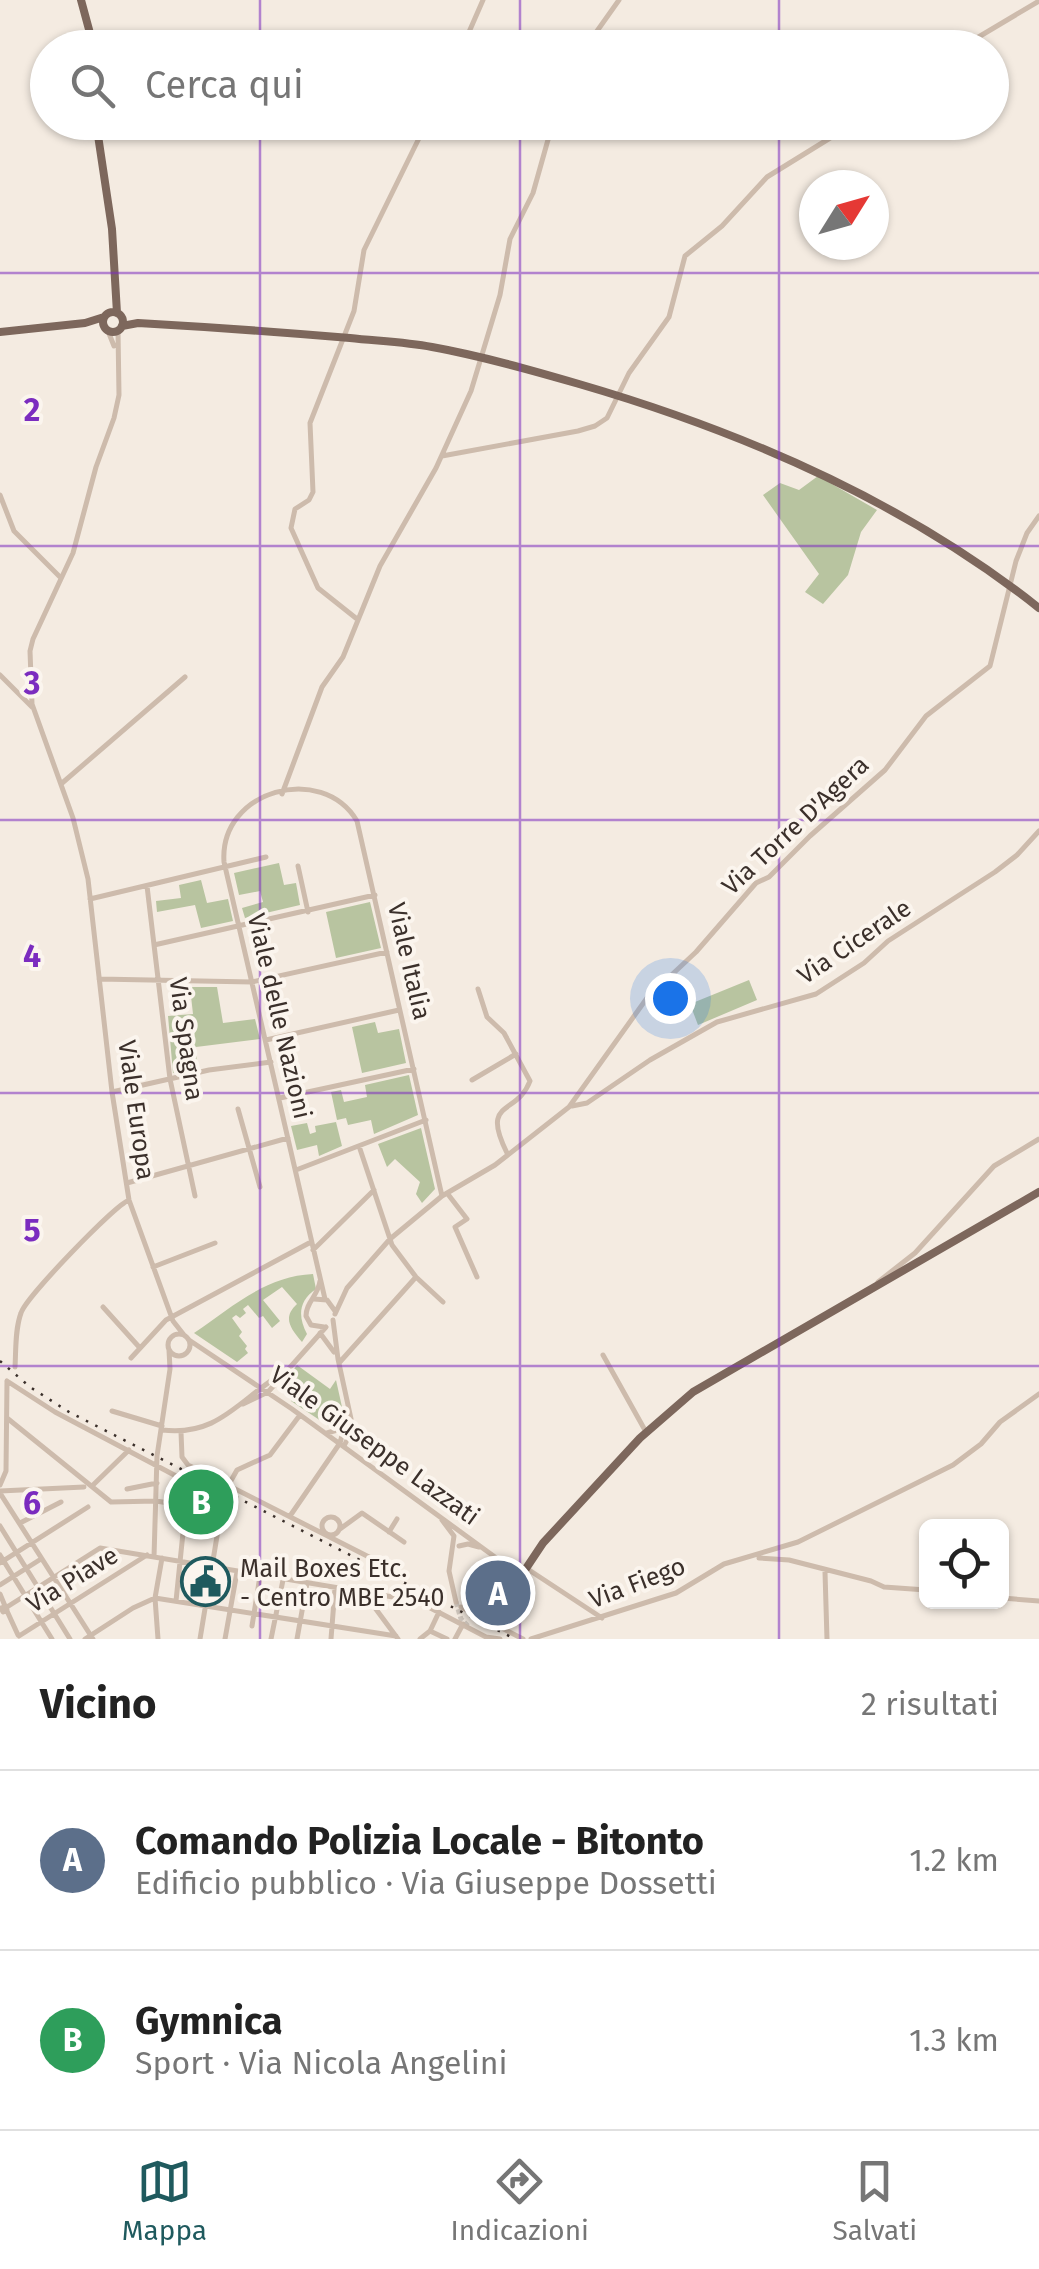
<!DOCTYPE html>
<html lang="it">
<head>
<meta charset="utf-8">
<style>
	:root { --surface:#fff; --page:#f2f2f2; --text:#222; --muted:#767676; --line:#e0e0e0; --accent:#1f5a5e }
	body { margin:0; font-family:"Fira Sans",sans-serif; background:var(--page); color:var(--text) }
	.controls { position:absolute; right:30px; bottom:30px; display:grid; overflow:hidden; border-radius:15px; box-shadow:0 2px 8px #0004 }
	.controls button { width:90px; height:90px; display:grid; place-items:center; padding:0; border:0; border-bottom:2px solid var(--line); background:var(--surface); color:var(--text); font:50px sans-serif }
	.compass { position:absolute; left:799px; top:170px; width:90px; height:90px; border-radius:50%; background:var(--surface); box-shadow:0 2px 8px #0004; rotate:53deg }
	.you { position:absolute; left:670px; top:998px; width:35px; height:35px; margin:-25px; border:8px solid #fff; border-radius:50%; background:#1a73e8; box-shadow:0 0 0 15px #1a73e833 }
	.badge { display:grid; place-items:center; width:65px; height:65px; border-radius:50%; background:var(--accent); color:#fff; font-size:32px; font-weight:700 }
	.pin { position:absolute; translate:-50% -50%; border:5px solid #fff; box-shadow:0 2px 10px #0006 }
	.list { margin:0; padding:0; list-style:none }
	h2 { display:flex; justify-content:space-between; align-items:center; height:130px; margin:0; padding:0 40px; font-size:42px }
	h2 small { font-size:32px; font-weight:400; color:var(--muted) }
	.list li { display:grid; grid-template-columns:65px 1fr auto; gap:30px; align-items:center; box-sizing:border-box; height:180px; padding:0 40px; border-top:2px solid var(--line) }
	.list b { display:block; font-size:38px; white-space:nowrap }
	.list p { margin:0; font-size:32px; white-space:nowrap; color:var(--muted) }
	.list em { font-size:32px; font-style:normal; color:var(--muted) }
	.icon { flex:none; width:55px; height:55px; fill:none; stroke:currentColor; stroke-width:2; stroke-linecap:round; stroke-linejoin:round }
	.map { position:relative; flex:none; width:1039px; height:1639px; overflow:hidden }
	.search { position:absolute; background:var(--surface); box-shadow:0 2px 8px #0004; left:30px; right:30px; top:30px; height:110px; display:flex; align-items:center; gap:25px; box-sizing:border-box; padding:0 35px; border-radius:55px; color:var(--muted); font-size:38px }
	.sheet { height:490px; background:var(--surface) }
	nav { display:flex; justify-content:space-around; align-items:center; box-sizing:border-box; height:140px; border-top:2px solid var(--line); background:var(--surface); font-size:28px; color:var(--muted) }
	nav a { display:grid; justify-items:center; gap:5px }
	nav .on { color:var(--accent) }
	.map>svg:first-child { display:block }
</style>
</head>
<body>
<div class="map">
<svg width="1039" height="1639" viewBox="0 0 1039 1639">
	<rect width="100%" height="100%" fill="#f4ebe1"/>
	<path fill="#b8c4a0" d="M818,476L877,510L861,532L848,575L823,604L805,592L819,574L763,495L780,483L799,490Z
		M279,863L284,885L296,883L300,905L245,918L242,908L263,902L260,891L239,895L234,873Z
		M201,880L207,903L228,899L233,921L201,928L195,905L157,912L156,901L181,898L179,885Z
		M370,902L381,948L336,958L326,912Z
		M749,980L757,1000L698,1025L690,1004Z
		M190,987H217L223,1023L255,1019L260,1039L196,1047L197,1067L173,1073L168,1016L193,1014Z
		M375,1022L378,1033L399,1029L406,1063L362,1073L352,1027Z
		M409,1075L418,1115L374,1134L371,1120L348,1125L346,1118L337,1120L331,1092L341,1090L344,1102L367,1097L365,1085Z
		M336,1122L342,1146L319,1156L317,1145L297,1150L291,1126L307,1123L310,1134L316,1132L315,1126Z
		M421,1128L435,1189L422,1203L416,1194L420,1182L395,1159L387,1167L378,1144Z
		M313,1274L316,1289C298,1301 298,1317 307,1334L302,1342C289,1327 283,1317 297,1304L282,1287L263,1300L280,1321L272,1328L263,1316L259,1318L248,1305L243,1309L246,1313L240,1318L236,1315L232,1318L242,1332L239,1336L247,1346L245,1349L248,1353L237,1362L194,1333C232,1307 266,1276 313,1274Z
		M297,1365L330,1389L336,1380L344,1416L339,1426L330,1427L291,1401L299,1390L286,1380Z"/>
	<g fill="none" stroke-linecap="round" stroke-linejoin="round">
		<path stroke="#cfc6bd" stroke-width="5" stroke-dasharray="5 2.5" stroke-linecap="butt" d="M456,1602L461,1619L468,1626"/>
		<path stroke="#cdbbac" stroke-width="5" d="M462,48L483,0
			M585,48L619,0
			M960,48L1039,1
			M108,331L114,346
			M118,331L119,395L114,418L96,467L73,553L33,639L30,651L32,704L73,818L88,879L112,1092L129,1200L173,1321L184,1335
			M442,456L578,431L595,426L607,418L629,373L669,317L685,256L722,226L767,177L856,122
			M0,495L14,531L61,578
			M357,619L318,588L291,528L295,509L309,500L313,492L310,423L354,311L364,250L427,122
			M0,675L32,707
			M61,784L185,677
			M282,794L322,687L343,657L380,566L436,468L471,391L500,295L510,239L533,193L553,122
			M298,866L308,912
			M147,886L170,1079L195,1196
			M90,899L266,857
			M154,945L375,895
			M99,979L252,982L387,952
			M478,989L487,1017L504,1033L530,1081C517,1116 480,1099 507,1153
			M266,1040L399,1010
			M472,1080L516,1054
			M112,1092L209,1070L271,1062
			M280,1098L414,1069
			M572,1106L587,1103L650,1060L717,1022L816,994L864,963L888,941L995,872L1017,855L1039,831
			M238,1109L260,1187
			M359,1146L392,1245L416,1277L443,1302
			M296,1170L426,1120
			M127,1183L288,1138
			M447,1193L467,1219L455,1227L477,1277
			M313,1250L374,1190
			M153,1267L215,1243
			M320,1281C318,1296 306,1302 306,1316L311,1325L324,1327
			M878,1282L915,1253L994,1166L1039,1139
			M314,1299L327,1300L335,1311
			M325,1299L224,862C219,790 322,762 357,821L442,1196
			M103,1307L140,1348
			M335,1314L347,1288L390,1239L442,1196L495,1165L569,1107L647,998L696,952L756,883L769,877L810,836L885,770L926,716L990,666L1016,561L1027,533L1039,516
			M333,1320L338,1359L353,1428L344,1446
			M320,1333L334,1352
			M168 1345a11 11 0 1 1 22 0a11 11 0 1 1-22 0Z
			M189,1340L292,1409L521,1576L498,1624
			M603,1355L646,1432
			M131,1358L166,1320L311,1242
			M339,1363L416,1277
			M15,1367C16,1350 15,1329 21,1313C26,1297 114,1206 129,1200
			M7,1381L55,1412L178,1477L221,1512L200,1639
			M243,1404L268,1392L326,1327
			M112,1411L162,1426
			M7,1418L111,1502L156,1501L219,1511
			M162,1430C219,1437 239,1399 283,1373
			M181,1432L182,1457L188,1465L369,1557
			M327,1433L344,1428L348,1413
			M0,1485L6,1471L7,1381
			M92,1486L129,1450
			M228,1486L237,1470L270,1455L300,1415
			M127,1489L157,1483
			M0,1491L84,1487
			M0,1493L93,1639
			M290,1516L340,1443L344,1428
			M322 1526a9 9 0 1 1 18 0a9 9 0 1 1-18 0Z
			M442,1520L454,1536L449,1571L456,1602
			M20,1523L61,1502
			M0,1526L70,1639
			M340,1529L362,1513L404,1542
			M389,1532L397,1519
			M459,1546L468,1544L479,1547
			M0,1555L52,1639
			M154,1557L157,1456L170,1369L169,1350
			M759,1558L789,1560L871,1581L884,1587L926,1590
			M0,1563L88,1507
			M526,1568L602,1618
			M825,1572L827,1639
			M0,1585L41,1559
			M364,1593L398,1639
			M0,1594L5,1606
			M1002,1598L1039,1601
			M176,1601L188,1484
			M6,1606L7,1610L3,1612L1,1608Z
			M7,1607L100,1548L417,1601L486,1637L500,1639
			M461,1607L523,1639
			M7,1611L18,1635
			M252,1626L260,1576
			M430,1631L447,1639
			M19,1636L147,1555
			M85,1639L133,1608L155,1598L396,1636
			M158,1639L155,1598L162,1558
			M225,1639L237,1572
			M271,1639L283,1580
			M297,1639L307,1583
			M331,1639L335,1588
			M420,1639L430,1631L439,1612
			M455,1639L463,1624
			M531,1639L676,1593L724,1564L798,1542L953,1465L981,1444L1000,1422L1039,1394"/>
		<path stroke="#7d675c" stroke-width="8" d="M81,0L94,48
			M96,122L112,229L117,313
			M103 322a10 10 0 1 1 20 0a10 10 0 1 1-20 0Z
			M122,326L138,323C209,327 279,332 350,338C377,341 405,342 432,347C482,356 531,370 579,384C744,432 904,501 1039,608
			M0,332L85,323L104,317
			M521,1576L543,1543L640,1438L693,1392L1039,1192"/>
		<path stroke="#3b302b" stroke-width="2.5" stroke-dasharray="2.5 8" stroke-linecap="butt" d="M0,1361L30,1387L69,1412L515,1639"/>
	</g>
	<path fill="none" stroke="#7b2cbf" stroke-width="2.5" stroke-opacity="0.55" d="M260,0V48M520,0V48M779,0V48M260,122V1639M520,122V1639M779,122V1639M0,273H1039M0,546H1039M0,820H1039M0,1093H1039M0,1366H1039"/>
	<defs>
		<symbol id="civic-ring" viewBox="-11 -11 22 22"><circle r="9.5" fill="#fbf5ee" stroke="#1f5a5e" stroke-width="1.5"/><path d="M-.6-6.5H3V-4.5H.6V-3L4-1V1h2V6H-6V1h2V-1L-.6-3ZM-1.2 2.5V6h2.4V2.5Z" fill="#1f5a5e"/></symbol>
	</defs>
	<g fill-rule="evenodd">
		<use href="#civic-ring" x="178" y="1554" width="55" height="55"/>
	</g>
	<g text-anchor="middle" stroke-width="8" stroke-linejoin="round" paint-order="stroke">
		<g font-size="25" fill="#3b302b" stroke="#fbf5ee">
			<text transform="translate(795 825) rotate(-43)" y="9">Via Torre D'Agera</text>
			<text transform="translate(854 941) rotate(-34)" y="9">Via Cicerale</text>
			<text transform="translate(410 961) rotate(77)" y="9">Viale Italia</text>
			<text transform="translate(280 1016) rotate(77)" y="9">Viale delle Nazioni</text>
			<text transform="translate(187 1039) rotate(82)" y="9">Via Spagna</text>
			<text transform="translate(137 1110) rotate(82)" y="9">Viale Europa</text>
			<text transform="translate(375 1445) rotate(36)" y="9">Viale Giuseppe Lazzati</text>
			<text transform="translate(72 1579) rotate(-32)" y="9">Via Piave</text>
			<text transform="translate(637 1582) rotate(-21)" y="9">Via Fiego</text>
		</g>
		<g font-size="25" fill="#3b302b" stroke="#fbf5ee" text-anchor="start">
			<text x="240" y="1577">Mail Boxes Etc.<tspan x="240" dy="29">- Centro MBE 2540</tspan></text>
		</g>
	</g>
	<g font-size="32" text-anchor="middle" font-weight="bold" fill="#7b2cbf" stroke="#fbf5ee" stroke-width="8" stroke-linejoin="round" paint-order="stroke">
		<text x="32" y="421">2</text>
		<text x="32" y="694">3</text>
		<text x="32" y="967">4</text>
		<text x="32" y="1241">5</text>
		<text x="32" y="1514">6</text>
	</g>
</svg>
<div class="controls">
<button><svg class="icon" aria-label="locate" viewBox="0 0 24 24"><circle cx="12" cy="12" r="6"/><path d="M12 2v4M12 18v4M2 12h4M18 12h4"/></svg></button>
</div>
<svg class="compass" viewBox="-18 -18 36 36"><path d="M0-13l5 13h-10z" fill="#e53935"/><path d="M0 13l5-13h-10z" fill="#767676"/></svg>
<div class="you"></div>
<div class="pin badge" style="left:498px;top:1593px;background:#5c6f8a">A</div>
<div class="pin badge" style="left:201px;top:1502px;background:#2e9e5b">B</div>
<div class="search"><svg class="icon" aria-label="search" viewBox="0 0 24 24"><circle cx="10" cy="10" r="6"/><path d="M15 15l6 6"/></svg>Cerca qui</div>
</div>
<section class="sheet">
<h2>Vicino<small>2 risultati</small></h2>
<ul class="list">
<li><span class="badge" style="background:#5c6f8a">A</span><div><b>Comando Polizia Locale - Bitonto</b><p>Edificio pubblico · Via Giuseppe Dossetti</p></div><em>1.2 km</em></li>
<li><span class="badge" style="background:#2e9e5b">B</span><div><b>Gymnica</b><p>Sport · Via Nicola Angelini</p></div><em>1.3 km</em></li>
</ul>
</section>
<nav>
<a class="on"><svg class="icon" aria-label="map" viewBox="0 0 24 24"><path d="M3 6l6-2 6 2 6-2v14l-6 2-6-2-6 2zM9 4v14M15 6v14"/></svg>Mappa</a>
<a><svg class="icon" aria-label="directions" viewBox="0 0 24 24"><path d="M12 3l9 9-9 9-9-9zM9 14v-3h6M13 9l2 2-2 2"/></svg>Indicazioni</a>
<a><svg class="icon" aria-label="saved" viewBox="0 0 24 24"><path d="M7 4h10v16l-5-4-5 4z"/></svg>Salvati</a>
</nav>
</body>
</html>
